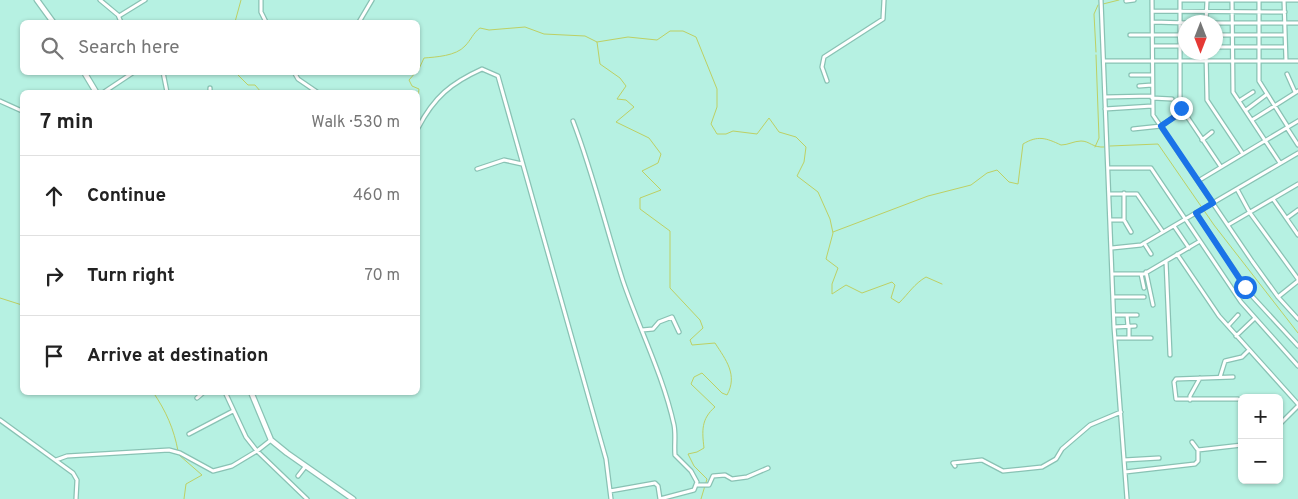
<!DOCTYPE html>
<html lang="en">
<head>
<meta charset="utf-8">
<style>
	:root { --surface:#fff; --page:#f6f6f6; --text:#222; --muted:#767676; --line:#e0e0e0 }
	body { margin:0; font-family:Overpass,sans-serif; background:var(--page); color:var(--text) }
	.controls { position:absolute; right:15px; bottom:15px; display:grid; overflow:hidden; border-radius:8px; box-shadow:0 1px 4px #0004 }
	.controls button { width:45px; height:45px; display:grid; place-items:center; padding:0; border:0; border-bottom:1px solid var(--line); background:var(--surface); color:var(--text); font:25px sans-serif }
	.compass { position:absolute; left:1178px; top:15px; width:45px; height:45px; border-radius:50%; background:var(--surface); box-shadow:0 1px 4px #0004; rotate:180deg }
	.stop { position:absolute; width:15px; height:15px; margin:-11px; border:4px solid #1a73e8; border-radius:50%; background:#fff }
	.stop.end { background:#1a73e8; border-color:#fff; box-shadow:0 1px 5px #0008 }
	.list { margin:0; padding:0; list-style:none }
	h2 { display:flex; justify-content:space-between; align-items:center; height:65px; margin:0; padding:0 20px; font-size:21px }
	h2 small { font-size:16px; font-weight:400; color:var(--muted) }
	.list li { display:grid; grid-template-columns:32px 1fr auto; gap:15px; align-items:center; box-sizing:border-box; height:80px; padding:0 20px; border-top:1px solid var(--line) }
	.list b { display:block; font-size:19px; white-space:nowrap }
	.list em { font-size:16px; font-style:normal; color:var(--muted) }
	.icon { flex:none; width:28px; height:28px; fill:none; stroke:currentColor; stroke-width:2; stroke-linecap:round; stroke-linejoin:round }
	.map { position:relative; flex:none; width:1298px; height:499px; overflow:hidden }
	.search { position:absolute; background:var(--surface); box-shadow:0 1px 4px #0004; left:20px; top:20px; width:400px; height:55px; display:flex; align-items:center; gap:12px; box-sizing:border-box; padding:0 18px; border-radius:8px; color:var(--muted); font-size:19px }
	.panel { position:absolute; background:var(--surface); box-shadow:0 1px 4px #0004; left:20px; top:90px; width:400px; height:305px; border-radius:8px }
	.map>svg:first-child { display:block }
</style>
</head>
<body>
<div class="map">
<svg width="1298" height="499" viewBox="0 0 1298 499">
	<rect width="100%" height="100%" fill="#b6f1e2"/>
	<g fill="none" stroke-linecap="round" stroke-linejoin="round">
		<path stroke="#bdd064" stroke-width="1" d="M1103,4L1119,0
			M235,22L241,0
			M597,42L628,37L657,40L670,31H683L696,37L717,89V107L711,124L717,134H726L733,131L757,134L769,118L779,132L796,137L806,147L804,162L797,176L818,192L830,219L833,233L826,259L838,268L832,284V294L846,285L862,293L892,282L895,285L891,298L899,303C909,293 914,284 926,277L942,284
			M1096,52L1094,14L1098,5
			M418,71L424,58C436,57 456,56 465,46C471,40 473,33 480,28L489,30L525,27L544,34L585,36L597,42L600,64L620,78L626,86L617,99L626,100L634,107L616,122L649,138L661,154L658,163L642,171L661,190L640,198V209L670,231V288L700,320L703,328L690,340L692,345L715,343C726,360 738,375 727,395L722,393L702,373L694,377L691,384L715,407C701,419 702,431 704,448L697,452L688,454L694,466L707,479L701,499
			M238,72L237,74L248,85H255L261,92
			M416,72L409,80L412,86L419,89L418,97
			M1110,146L1158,144L1214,225L1298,333
			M1095,147L1099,138L1096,55
			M833,232L928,196L971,185L987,173L997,170L1009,182L1018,184L1023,144C1038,135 1046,138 1061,145C1068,145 1074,141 1081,141C1090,141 1092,148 1105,147
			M0,298L22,305
			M153,392C166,411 174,429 178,451
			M179,455L202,475L186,484L184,499"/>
		<defs>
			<path id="minor" d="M100,0L118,15L121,22
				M261,0V12L266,22
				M1101,0L1114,327L1127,499
				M1152,0L1153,115L1252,261L1278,297L1298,319
				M1180,0V106L1221,167
				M1181,0H1298
				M1232,0L1233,92L1280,163
				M1259,0V81L1288,127
				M1284,0L1286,61
				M1126,1L1134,0
				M1152,11L1285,12
				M119,16L145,0
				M359,22L372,0
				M1153,22L1186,23
				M1206,22L1207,0
				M1216,23H1298
				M1130,35H1186
				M1216,35H1285
				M1153,46H1186
				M1216,47H1285
				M1206,52L1207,100L1243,154
				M1104,61H1298
				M163,72L167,92
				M294,72L298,79L317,92
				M1287,74L1295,92
				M1131,75H1152
				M827,81L822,67L824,57L883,19L884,0
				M1139,86L1152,85
				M210,88V92
				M104,92L134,72
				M1105,97L1152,96
				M1152,98L1172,99
				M0,101L22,111
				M1239,101L1253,92
				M1105,109L1152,106
				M1246,110L1266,95
				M1252,120L1298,91
				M573,121C593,173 606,228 623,281C639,328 663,375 674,425C676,435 674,445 675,455L691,471L697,482L694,490L660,499
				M418,128C434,97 451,83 482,69L498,76L606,459L611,499
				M1287,128L1298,145
				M1133,129L1161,126L1183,111
				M1202,140L1212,132
				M1108,168H1151L1241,302L1298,366
				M477,169L504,160L522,164
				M1198,181L1298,121
				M1237,189L1250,213L1298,279
				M1110,194H1137L1163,232
				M1273,199L1298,235
				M1196,213L1251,295L1298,346
				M1287,218L1298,210
				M1110,220H1124L1131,232
				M1124,220V193
				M1228,225L1298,184
				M1174,226L1189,248
				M1144,243L1151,254
				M1112,248L1141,245L1298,153
				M1177,254L1219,316L1298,404
				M1166,261L1170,355
				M1146,272L1153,305
				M1113,274H1144L1200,241
				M1141,274L1144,288
				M1113,297H1144
				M1278,297L1298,281
				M1114,315H1137
				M1127,315L1128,326
				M1129,326V338
				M1228,326L1238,315
				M1114,327L1135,326
				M642,330L653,329L659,322L672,317L679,332
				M1236,336L1255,318
				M1115,338H1151
				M1220,377L1225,361L1242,357L1249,350
				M1233,377L1176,379L1174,382L1176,399H1238
				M225,392L246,437L257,451L271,440
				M197,398L204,392
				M1190,400V396L1200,378
				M0,420L73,473L77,480L76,499
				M1279,425L1298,406
				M189,434L233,411
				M1198,450L1242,445
				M56,460L67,456L169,450L180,453L213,471L232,466L257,451L307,499
				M1124,460L1159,458
				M955,466L953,463L982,460L1003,471L1042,467L1056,459L1062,449L1090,425L1121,412
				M1125,472L1195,464L1198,461V450L1192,442
				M298,476L305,467
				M697,485H709L713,476L725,475L732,479L747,477L768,468
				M610,491L655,483L658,486L660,499"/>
			<path id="major" d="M37,0L53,22
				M84,72L96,92
				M251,392L271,440L287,453L353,499"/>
		</defs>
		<use href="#minor" stroke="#89c2b4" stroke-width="5.5"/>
		<use href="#major" stroke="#89c2b4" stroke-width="7"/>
		<use href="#minor" stroke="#fff" stroke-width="3"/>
		<use href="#major" stroke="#fff" stroke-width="4.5"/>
	</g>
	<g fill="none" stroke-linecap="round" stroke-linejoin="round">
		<path stroke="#1a73e8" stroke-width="6" d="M1181,108L1183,111L1161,126L1213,203L1196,213L1245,287"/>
	</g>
</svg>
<div class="controls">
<button>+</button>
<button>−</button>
</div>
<svg class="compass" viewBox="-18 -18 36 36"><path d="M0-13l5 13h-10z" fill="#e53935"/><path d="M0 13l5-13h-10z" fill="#767676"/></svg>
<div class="stop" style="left:1245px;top:287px"></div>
<div class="stop end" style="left:1181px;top:108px"></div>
<div class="search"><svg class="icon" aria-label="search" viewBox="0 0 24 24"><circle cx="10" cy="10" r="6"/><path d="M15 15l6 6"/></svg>Search here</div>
<section class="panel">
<h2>7 min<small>Walk · 530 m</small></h2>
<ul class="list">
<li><svg class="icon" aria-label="ahead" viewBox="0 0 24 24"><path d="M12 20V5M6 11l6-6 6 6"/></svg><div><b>Continue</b></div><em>460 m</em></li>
<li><svg class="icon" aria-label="right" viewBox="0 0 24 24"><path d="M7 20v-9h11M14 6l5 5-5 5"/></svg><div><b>Turn right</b></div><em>70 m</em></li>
<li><svg class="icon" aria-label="arrive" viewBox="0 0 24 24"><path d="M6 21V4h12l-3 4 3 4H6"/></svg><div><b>Arrive at destination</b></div></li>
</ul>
</section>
</div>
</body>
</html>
